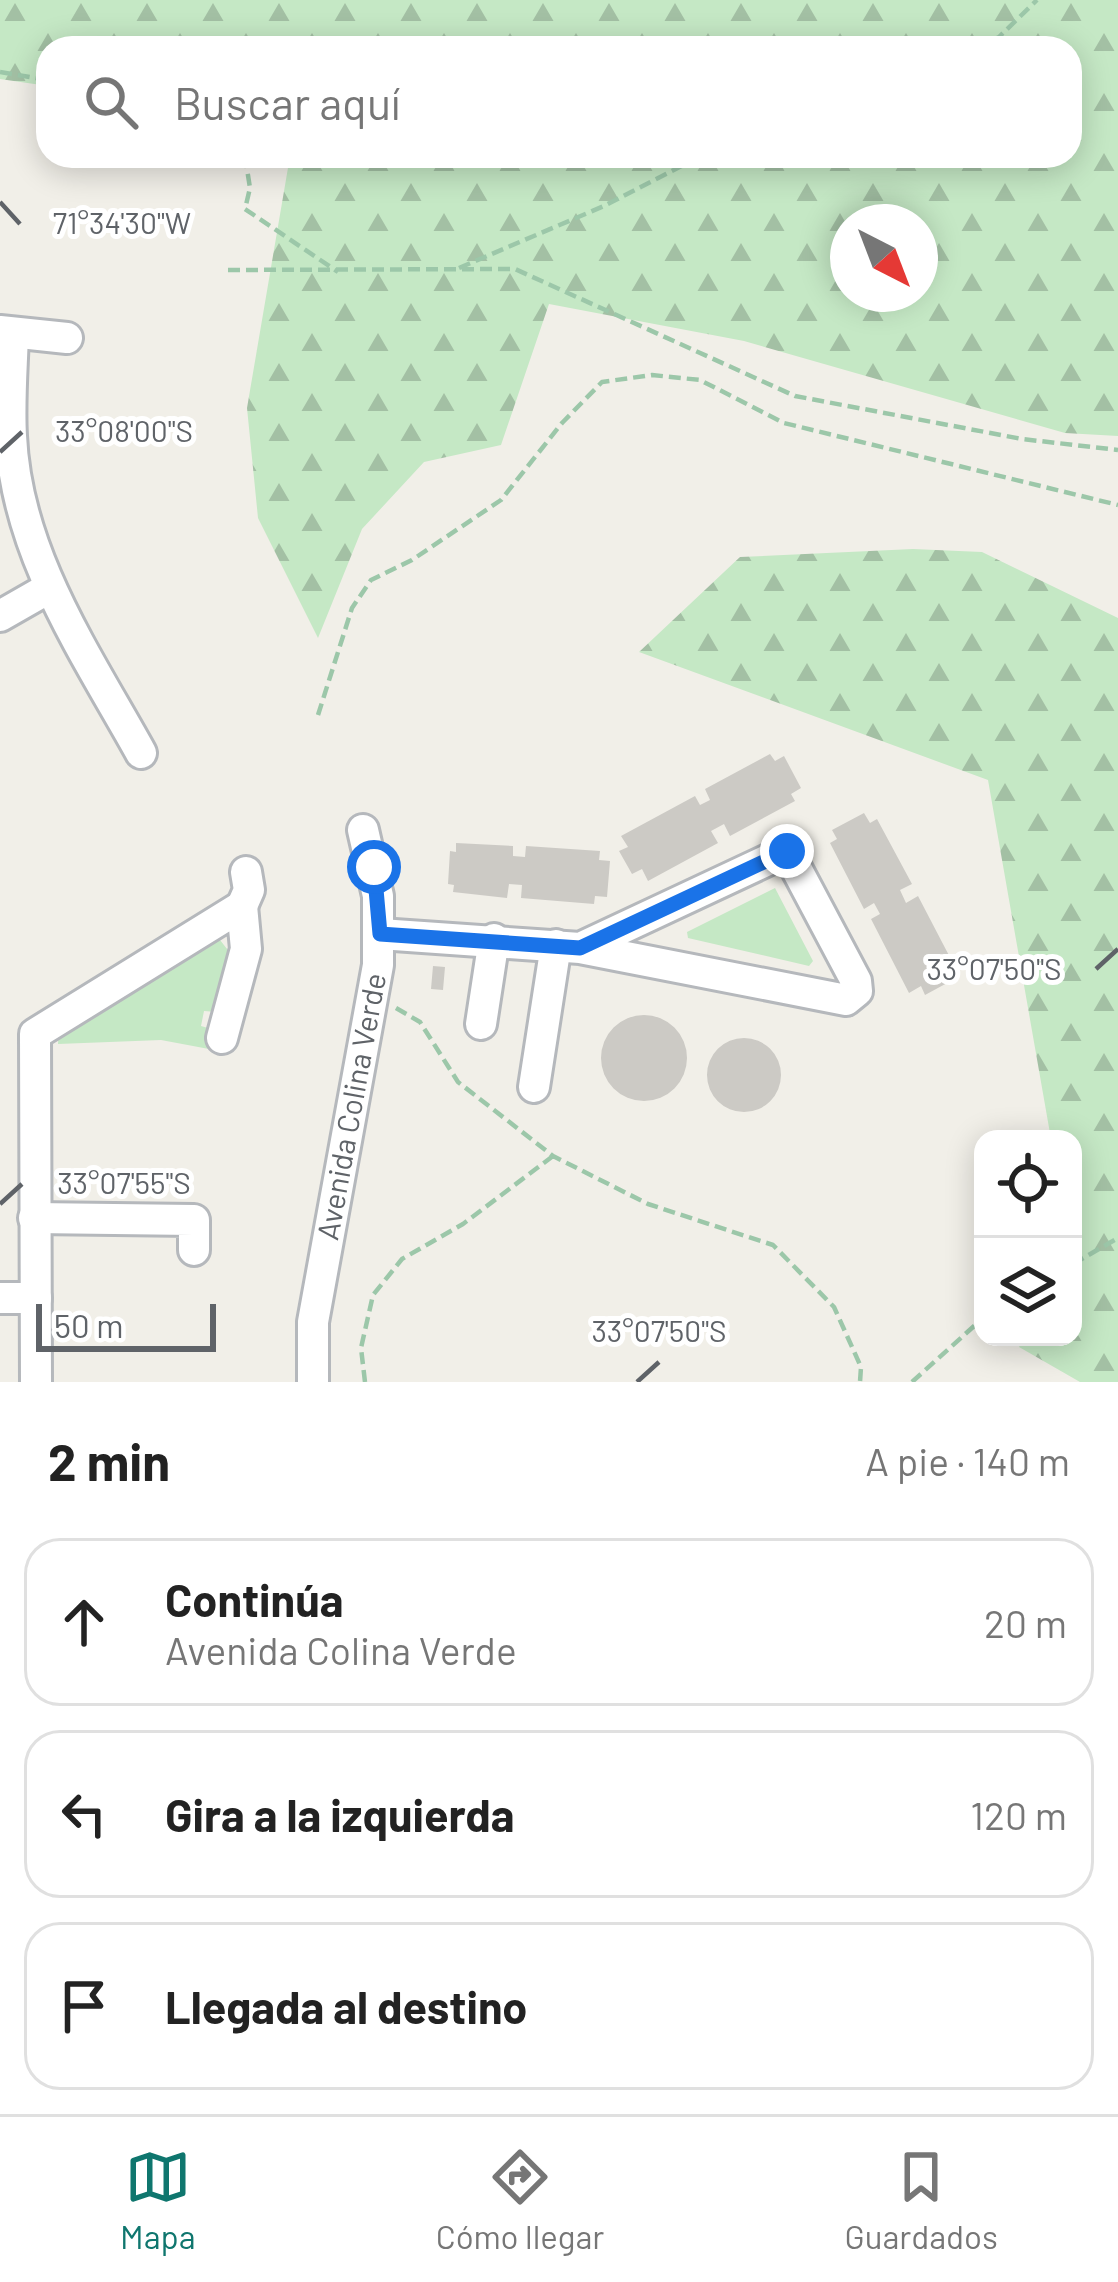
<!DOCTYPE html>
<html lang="es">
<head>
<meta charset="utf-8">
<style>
	:root { --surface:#fff; --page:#f2f2f2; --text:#222; --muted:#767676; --line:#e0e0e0; --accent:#0f766e }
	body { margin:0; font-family:Barlow,sans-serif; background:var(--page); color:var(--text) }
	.controls { position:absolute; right:36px; bottom:36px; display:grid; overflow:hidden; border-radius:24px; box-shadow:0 6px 30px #0003 }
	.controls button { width:108px; height:108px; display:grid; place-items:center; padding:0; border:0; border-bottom:3px solid var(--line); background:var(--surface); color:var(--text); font:60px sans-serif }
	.compass { position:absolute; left:830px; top:204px; width:108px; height:108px; border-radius:50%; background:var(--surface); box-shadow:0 6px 30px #0003; rotate:138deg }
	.scale { position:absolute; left:36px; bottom:30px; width:180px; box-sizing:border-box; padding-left:12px; border:6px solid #5f6368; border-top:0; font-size:33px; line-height:42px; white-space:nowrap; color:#5f6368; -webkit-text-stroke:9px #fff; paint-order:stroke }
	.stop { position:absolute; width:36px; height:36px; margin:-27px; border:9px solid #1a73e8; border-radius:50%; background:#fff }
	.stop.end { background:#1a73e8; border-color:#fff; box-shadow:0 3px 12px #0008 }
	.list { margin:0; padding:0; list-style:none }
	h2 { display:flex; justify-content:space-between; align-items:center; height:156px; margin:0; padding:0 48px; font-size:51px }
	h2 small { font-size:39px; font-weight:400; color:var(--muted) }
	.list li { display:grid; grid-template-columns:78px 1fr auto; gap:36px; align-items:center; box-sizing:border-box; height:168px; margin:0 24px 24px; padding:0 24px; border:3px solid var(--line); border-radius:36px }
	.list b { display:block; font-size:45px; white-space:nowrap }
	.list p { margin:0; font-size:39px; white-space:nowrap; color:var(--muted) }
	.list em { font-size:39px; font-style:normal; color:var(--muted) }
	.icon { flex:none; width:66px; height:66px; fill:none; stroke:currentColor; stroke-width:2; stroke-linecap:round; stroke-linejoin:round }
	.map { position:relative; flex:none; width:1118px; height:1382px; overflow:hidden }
	.search { position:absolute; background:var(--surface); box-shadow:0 6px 30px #0003; left:36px; right:36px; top:36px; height:132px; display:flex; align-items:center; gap:30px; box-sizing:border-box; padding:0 42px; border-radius:36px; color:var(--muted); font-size:45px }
	.sheet { height:732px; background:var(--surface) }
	nav { display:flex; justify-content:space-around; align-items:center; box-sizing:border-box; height:168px; border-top:3px solid var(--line); background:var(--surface); font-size:33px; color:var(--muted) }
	nav a { display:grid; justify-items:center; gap:6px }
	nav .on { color:var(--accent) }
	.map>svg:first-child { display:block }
</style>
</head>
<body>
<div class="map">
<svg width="1118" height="1382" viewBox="0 0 1118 1382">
	<defs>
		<pattern id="forest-firs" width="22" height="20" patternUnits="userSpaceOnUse" patternTransform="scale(3)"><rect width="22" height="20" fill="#c5e8c5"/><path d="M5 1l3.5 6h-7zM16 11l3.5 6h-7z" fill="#a3c0a4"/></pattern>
	</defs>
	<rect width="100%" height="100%" fill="#f1efe8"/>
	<path fill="url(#forest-firs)" fill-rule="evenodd" d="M0,0H1118V436L1065,433L744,341L549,304L501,445L424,462L362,529L318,638L258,518L247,408L290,156H1070V48H48V86L0,79ZM848,222H920V294H848Z
		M913,549L982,552L1118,618V1382H1080L1019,1347L1025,1337H1073V1139H1051L988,780L639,652L740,557Z"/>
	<path fill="#c5e8c5" d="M775,888L813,961L809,966L688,938L687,932Z
		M220,940L231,954L217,1012L204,1011L201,1026L215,1030L209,1049L161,1040L58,1044L59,1028L205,941Z"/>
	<path fill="#cccac5" d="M770,754L775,761L784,756L801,788L791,794L795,801L730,836L724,824L711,831L718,843L648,881L642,869L632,874L619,851L628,847L621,836L695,796L700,805L710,800L705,789Z
		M864,813L870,823L877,819L912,884L900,890L906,903L918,896L955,967L944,973L949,982L925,995L921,986L909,993L871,919L880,914L874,903L864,909L830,843L837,839L832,830Z
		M456,843L513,846V856L525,857L526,846L600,851L599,860L610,861L607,897L595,896L594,904L521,898L522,885L509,884L507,898L453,892L454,885L448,884L450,851L456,852Z
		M433,966L445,967L443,990L431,989Z
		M601 1058a43 43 0 1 1 86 0a43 43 0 1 1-86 0Z
		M707 1075a37 37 0 1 1 74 0a37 37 0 1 1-74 0Z"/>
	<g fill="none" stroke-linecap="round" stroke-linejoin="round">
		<defs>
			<g id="street">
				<path d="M0,331L67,338"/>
				<path d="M13,333C12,367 9,402 11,436C16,553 86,654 141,753"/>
				<path d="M0,616L49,588"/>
				<path d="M242,906L249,890L246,872"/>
				<path d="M380,934L580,948L846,1000L857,991L856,981L787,851L580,948"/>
				<path d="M481,1024L494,939"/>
				<path d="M534,1087L556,945"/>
				<path d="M34,1218L194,1220V1250"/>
				<path d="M0,1298H36"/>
				<path d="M36,1382L35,1034L242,906L246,949L222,1038"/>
				<path id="s1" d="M313,1382V1322L378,965V896L363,830"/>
			</g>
		</defs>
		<use href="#street" stroke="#b5b8bc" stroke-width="36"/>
		<path stroke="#9cc7a9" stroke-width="4.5" stroke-dasharray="12 6" stroke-linecap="butt" d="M977,48L999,37L1037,0
			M0,72L48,80
			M245,156L250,188L245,209L338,272
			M459,268L604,206L701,156
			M228,270L515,269L795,396L1022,439L1118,450
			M318,715L352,608L371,580L412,560L501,500L562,423L602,382L652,375L700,380L784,423L1118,505
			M396,1008L420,1022L458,1082L553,1156L648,1204L773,1245L834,1307L861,1367L860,1382
			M1073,1264L1118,1238
			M365,1382L361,1348L373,1295L402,1259L463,1224L553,1156
			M912,1382L983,1318"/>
		<use href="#street" stroke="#fff" stroke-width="30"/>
	</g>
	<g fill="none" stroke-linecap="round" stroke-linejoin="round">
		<path stroke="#1a73e8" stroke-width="15" d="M374,867L380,934L580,948L787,851"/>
	</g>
	<path fill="none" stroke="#5f6368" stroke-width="4.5" d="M0,202L20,224M0,452L22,432M1096,969L1118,949M0,1204L22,1184M637,1382L659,1362"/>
	<g text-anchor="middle" stroke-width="10" stroke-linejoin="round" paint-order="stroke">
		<g font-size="30" fill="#5f6368" stroke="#fff">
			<text dy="10" stroke="none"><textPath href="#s1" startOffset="279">Avenida Colina Verde</textPath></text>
		</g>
	</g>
	<g font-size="30" text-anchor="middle" fill="#5f6368" stroke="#fff" stroke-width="10" stroke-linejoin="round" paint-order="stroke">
		<text x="122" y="234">71°34'30"W</text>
		<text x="124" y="442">33°08'00"S</text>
		<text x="994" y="980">33°07'50"S</text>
		<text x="124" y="1194">33°07'55"S</text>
		<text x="659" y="1342">33°07'50"S</text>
	</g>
</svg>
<div class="controls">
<button><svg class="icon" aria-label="locate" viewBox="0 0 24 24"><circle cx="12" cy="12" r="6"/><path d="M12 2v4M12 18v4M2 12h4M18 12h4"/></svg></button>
<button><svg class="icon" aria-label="layers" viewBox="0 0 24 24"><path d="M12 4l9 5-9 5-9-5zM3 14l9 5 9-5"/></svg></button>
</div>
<svg class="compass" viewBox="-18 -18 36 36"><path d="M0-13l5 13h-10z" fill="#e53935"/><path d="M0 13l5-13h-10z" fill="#767676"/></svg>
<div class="scale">50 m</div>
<div class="stop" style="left:374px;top:867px"></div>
<div class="stop end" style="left:787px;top:851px"></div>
<div class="search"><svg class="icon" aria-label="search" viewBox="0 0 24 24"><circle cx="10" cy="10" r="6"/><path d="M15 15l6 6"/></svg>Buscar aquí</div>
</div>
<section class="sheet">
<h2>2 min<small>A pie · 140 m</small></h2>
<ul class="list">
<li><svg class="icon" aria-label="ahead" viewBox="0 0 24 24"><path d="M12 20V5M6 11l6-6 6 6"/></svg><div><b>Continúa</b><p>Avenida Colina Verde</p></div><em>20 m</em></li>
<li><svg class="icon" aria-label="left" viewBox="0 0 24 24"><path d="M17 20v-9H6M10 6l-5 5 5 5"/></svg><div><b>Gira a la izquierda</b></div><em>120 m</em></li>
<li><svg class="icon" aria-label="arrive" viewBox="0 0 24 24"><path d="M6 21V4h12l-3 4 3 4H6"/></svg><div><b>Llegada al destino</b></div></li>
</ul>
</section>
<nav>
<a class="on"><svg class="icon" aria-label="map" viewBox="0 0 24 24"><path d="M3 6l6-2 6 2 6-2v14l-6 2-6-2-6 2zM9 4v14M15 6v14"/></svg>Mapa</a>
<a><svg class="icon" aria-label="directions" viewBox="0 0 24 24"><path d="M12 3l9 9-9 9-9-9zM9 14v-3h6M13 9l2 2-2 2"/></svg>Cómo llegar</a>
<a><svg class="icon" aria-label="saved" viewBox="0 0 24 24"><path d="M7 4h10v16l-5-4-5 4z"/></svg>Guardados</a>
</nav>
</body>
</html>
